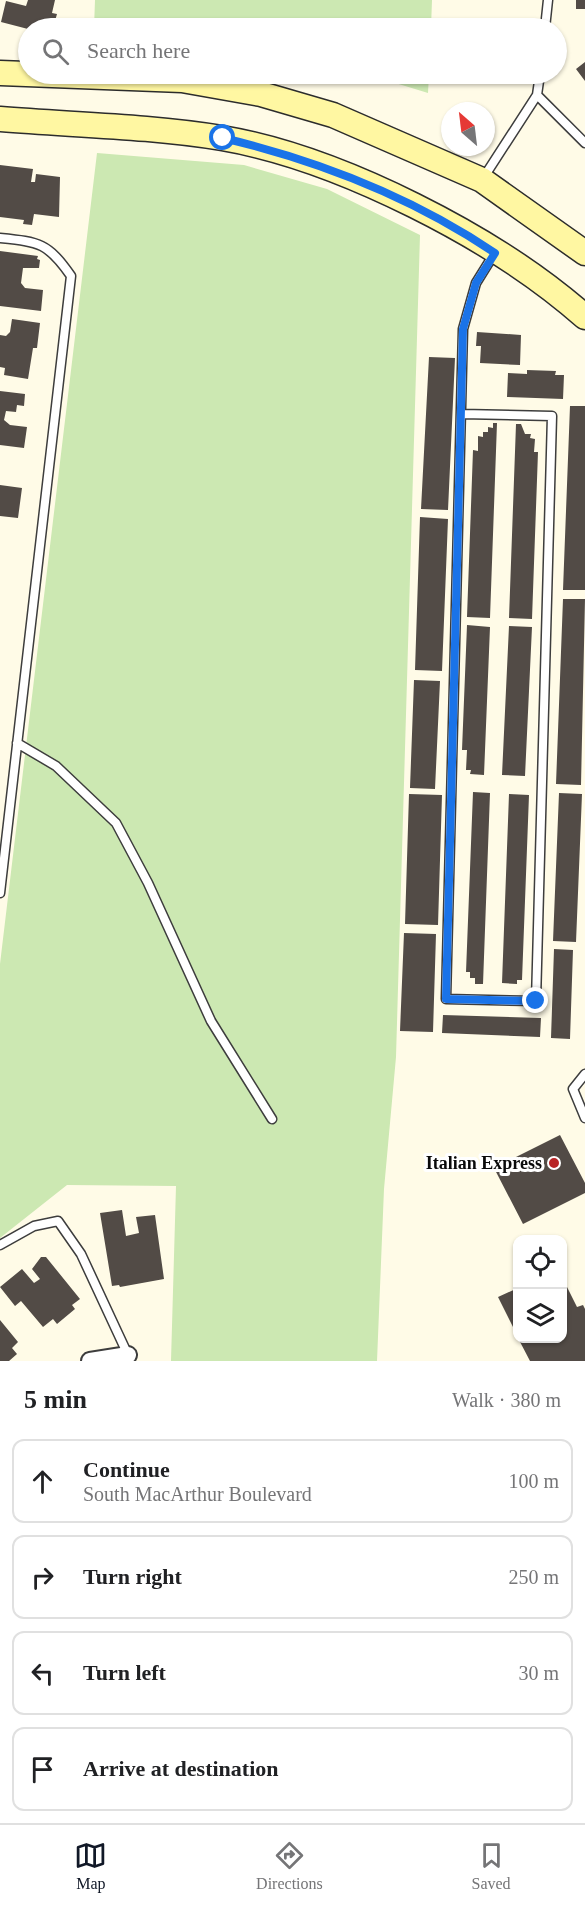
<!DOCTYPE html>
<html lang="en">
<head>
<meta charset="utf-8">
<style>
	:root { --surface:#fff; --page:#f6f6f6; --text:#202124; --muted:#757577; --line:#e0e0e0; --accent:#111827 }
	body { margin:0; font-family:"Times New Roman",serif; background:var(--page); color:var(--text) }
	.controls { position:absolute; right:18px; bottom:18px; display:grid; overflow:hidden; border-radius:12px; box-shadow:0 2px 4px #0004 }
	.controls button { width:54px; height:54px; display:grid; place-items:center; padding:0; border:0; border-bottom:2px solid var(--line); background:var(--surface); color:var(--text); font:30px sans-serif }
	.compass { position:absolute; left:441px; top:102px; width:54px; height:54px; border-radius:50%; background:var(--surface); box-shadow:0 2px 4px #0004; rotate:332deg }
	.stop { position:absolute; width:18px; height:18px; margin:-14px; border:4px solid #1a73e8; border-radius:50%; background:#fff }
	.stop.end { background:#1a73e8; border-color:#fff; box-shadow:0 2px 6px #0008 }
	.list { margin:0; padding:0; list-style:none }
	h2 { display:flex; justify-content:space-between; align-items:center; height:78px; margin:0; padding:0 24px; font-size:26px }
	h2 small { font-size:20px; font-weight:400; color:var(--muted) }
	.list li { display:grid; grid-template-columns:39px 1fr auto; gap:18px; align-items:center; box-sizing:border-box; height:84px; margin:0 12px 12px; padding:0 12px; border:2px solid var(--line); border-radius:12px }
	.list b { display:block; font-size:22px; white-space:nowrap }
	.list p { margin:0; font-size:20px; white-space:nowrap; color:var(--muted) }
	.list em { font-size:20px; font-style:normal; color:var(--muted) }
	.icon { flex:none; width:33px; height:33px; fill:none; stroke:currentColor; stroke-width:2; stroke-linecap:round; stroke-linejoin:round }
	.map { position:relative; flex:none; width:585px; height:1361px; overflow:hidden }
	.search { position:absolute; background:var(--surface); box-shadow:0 2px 4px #0004; left:18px; right:18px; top:18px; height:66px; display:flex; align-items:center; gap:15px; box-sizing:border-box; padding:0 21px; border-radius:33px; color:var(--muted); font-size:22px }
	.sheet { height:462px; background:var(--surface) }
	nav { display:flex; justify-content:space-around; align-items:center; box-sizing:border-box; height:84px; border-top:2px solid var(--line); background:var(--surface); font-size:16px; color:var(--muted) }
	nav a { display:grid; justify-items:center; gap:3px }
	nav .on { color:var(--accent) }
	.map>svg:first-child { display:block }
</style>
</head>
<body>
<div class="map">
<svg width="585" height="1361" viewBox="0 0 585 1361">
	<rect width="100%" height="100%" fill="#fffbe7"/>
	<path fill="#cce8b2" d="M95,0H432L431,28H94Z
		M366,74H429L428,93Z
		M97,153L244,165L327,189L420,235L396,1057L384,1189L377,1361H171L176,1186L67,1185L0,1238V964Z"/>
	<path fill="#524b46" d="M28,0H55L52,13L57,14L53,28L28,29L1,22L6,1L26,6Z
		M576,0H585V9H576Z
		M585,62V81L576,69Z
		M0,165L33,169L31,182H35L36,174L60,177L59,217L34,214L32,225L23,224L24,220L0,217Z
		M0,251L38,256L37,259L40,260L39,268H23L21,283L25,288L43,290L41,311L0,306Z
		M12,319L40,323L37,348H33L28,379L4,375L5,368L0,367V335L6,336L10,332Z
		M477,332L521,335L520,365L480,363L481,346H476Z
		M429,357L455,358L448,510L421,509Z
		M527,370L556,371L555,375H564L563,399L507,397L508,373L527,374Z
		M0,391L25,394L24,406L17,405L16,412L6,411L4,420L10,425L27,427L24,448L0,445Z
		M570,406H585V590H563Z
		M493,423H497L490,618L467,617L473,450L478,451V436L483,437V432H488V427L493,428Z
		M516,424H521L525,434H531L530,438L535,439L534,452H538L532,619L509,618Z
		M0,485L22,488L18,518L0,516Z
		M420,517L448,519L442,671L415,670Z
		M563,599H585L581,785L556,784Z
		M467,625L490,627L484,775L470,774L471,770H466L467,750H462Z
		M509,626L532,627L525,776L502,775Z
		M414,680L440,681L435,789L410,788Z
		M473,792L490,793L483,984H475V978H470V972H466Z
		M559,793L582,794L576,942L553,941Z
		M409,794L442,795L438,925L405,924Z
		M509,794L529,795L522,980H517V984L502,983Z
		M404,933L436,934L433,1032L400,1031Z
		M554,949L573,950L570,1039L551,1038Z
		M443,1015L541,1018L540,1037L442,1033Z
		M560,1135L585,1183V1193L523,1224L494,1168Z
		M122,1210L126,1236L139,1233L136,1217L155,1215L164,1279L120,1287L119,1285L112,1286L100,1213Z
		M41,1257H46L80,1299L72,1305L75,1309L57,1324L53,1319L43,1327L21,1301L15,1306L0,1287L22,1269L34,1283L40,1279L32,1269Z
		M567,1287L577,1307L583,1305L585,1309V1361H530L518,1338H562V1289Z
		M518,1288V1337L498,1297Z
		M0,1320L18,1342L12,1348L17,1354L9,1361H0Z"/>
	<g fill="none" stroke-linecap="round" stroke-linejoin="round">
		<defs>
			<path id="lane" d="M545,28L548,0
				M537,95L585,143
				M482,180L537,95L540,74
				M0,238C40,242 48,243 71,276L0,893
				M462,414L552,416L536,1001L446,999L463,329L476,283L494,254
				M17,743L56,766L116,823L148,883L211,1021L272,1119
				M585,1074L573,1089L585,1118
				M0,1245L34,1226L58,1221L81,1254L128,1355"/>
			<path id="street" d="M90,1361L128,1355"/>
			<path id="secondary" d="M0,73L182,80L261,94L333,115L482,180L585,253
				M0,119C74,125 149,126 222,138C339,158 496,238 585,317"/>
		</defs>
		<use href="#lane" stroke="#3d3d3d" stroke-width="11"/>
		<use href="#street" stroke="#3d3d3d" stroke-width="20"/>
		<use href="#secondary" stroke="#2c2c2c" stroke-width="27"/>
		<use href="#lane" stroke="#fff" stroke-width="8"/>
		<use href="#street" stroke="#fff" stroke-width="16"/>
		<use href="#secondary" stroke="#fff7a2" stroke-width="24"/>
	</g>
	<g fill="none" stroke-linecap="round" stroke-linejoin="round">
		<path stroke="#1a73e8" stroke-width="8" d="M223,138C320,161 412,197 495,253L476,283L463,329L446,999L536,1001"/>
	</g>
	<circle fill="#b82426" stroke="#fff" stroke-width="2" cx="554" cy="1163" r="6"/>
	<g text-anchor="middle" stroke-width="6" stroke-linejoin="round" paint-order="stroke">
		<g font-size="18" font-weight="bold" fill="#0a0a0a" stroke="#fff" text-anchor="end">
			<text x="542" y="1169">Italian Express</text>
		</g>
	</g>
</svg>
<div class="controls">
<button><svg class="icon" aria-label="locate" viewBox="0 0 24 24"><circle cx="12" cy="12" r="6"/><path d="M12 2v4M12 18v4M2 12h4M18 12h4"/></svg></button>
<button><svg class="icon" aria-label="layers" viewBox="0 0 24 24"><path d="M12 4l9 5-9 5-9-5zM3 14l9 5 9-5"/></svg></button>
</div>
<svg class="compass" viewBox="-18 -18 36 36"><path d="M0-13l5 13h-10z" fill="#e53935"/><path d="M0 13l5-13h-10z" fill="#757577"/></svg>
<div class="stop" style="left:223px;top:138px"></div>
<div class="stop end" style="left:536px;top:1001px"></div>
<div class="search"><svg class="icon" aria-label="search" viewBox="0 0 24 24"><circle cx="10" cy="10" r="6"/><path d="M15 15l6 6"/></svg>Search here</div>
</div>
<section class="sheet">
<h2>5 min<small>Walk · 380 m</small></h2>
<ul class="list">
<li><svg class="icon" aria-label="ahead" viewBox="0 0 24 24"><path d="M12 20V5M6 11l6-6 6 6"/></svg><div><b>Continue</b><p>South MacArthur Boulevard</p></div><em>100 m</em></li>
<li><svg class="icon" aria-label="right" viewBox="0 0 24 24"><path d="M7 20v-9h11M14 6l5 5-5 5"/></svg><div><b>Turn right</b></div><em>250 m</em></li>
<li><svg class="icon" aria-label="left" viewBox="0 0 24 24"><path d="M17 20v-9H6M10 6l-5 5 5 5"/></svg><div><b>Turn left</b></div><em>30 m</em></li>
<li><svg class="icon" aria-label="arrive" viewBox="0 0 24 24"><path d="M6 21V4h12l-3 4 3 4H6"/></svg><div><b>Arrive at destination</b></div></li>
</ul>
</section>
<nav>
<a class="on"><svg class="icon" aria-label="map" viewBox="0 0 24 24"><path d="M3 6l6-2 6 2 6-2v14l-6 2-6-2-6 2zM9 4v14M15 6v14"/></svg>Map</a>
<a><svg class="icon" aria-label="directions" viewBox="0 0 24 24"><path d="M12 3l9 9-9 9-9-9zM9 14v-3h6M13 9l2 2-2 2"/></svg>Directions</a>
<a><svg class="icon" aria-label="saved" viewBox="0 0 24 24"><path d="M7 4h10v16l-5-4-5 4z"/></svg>Saved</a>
</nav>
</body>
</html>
